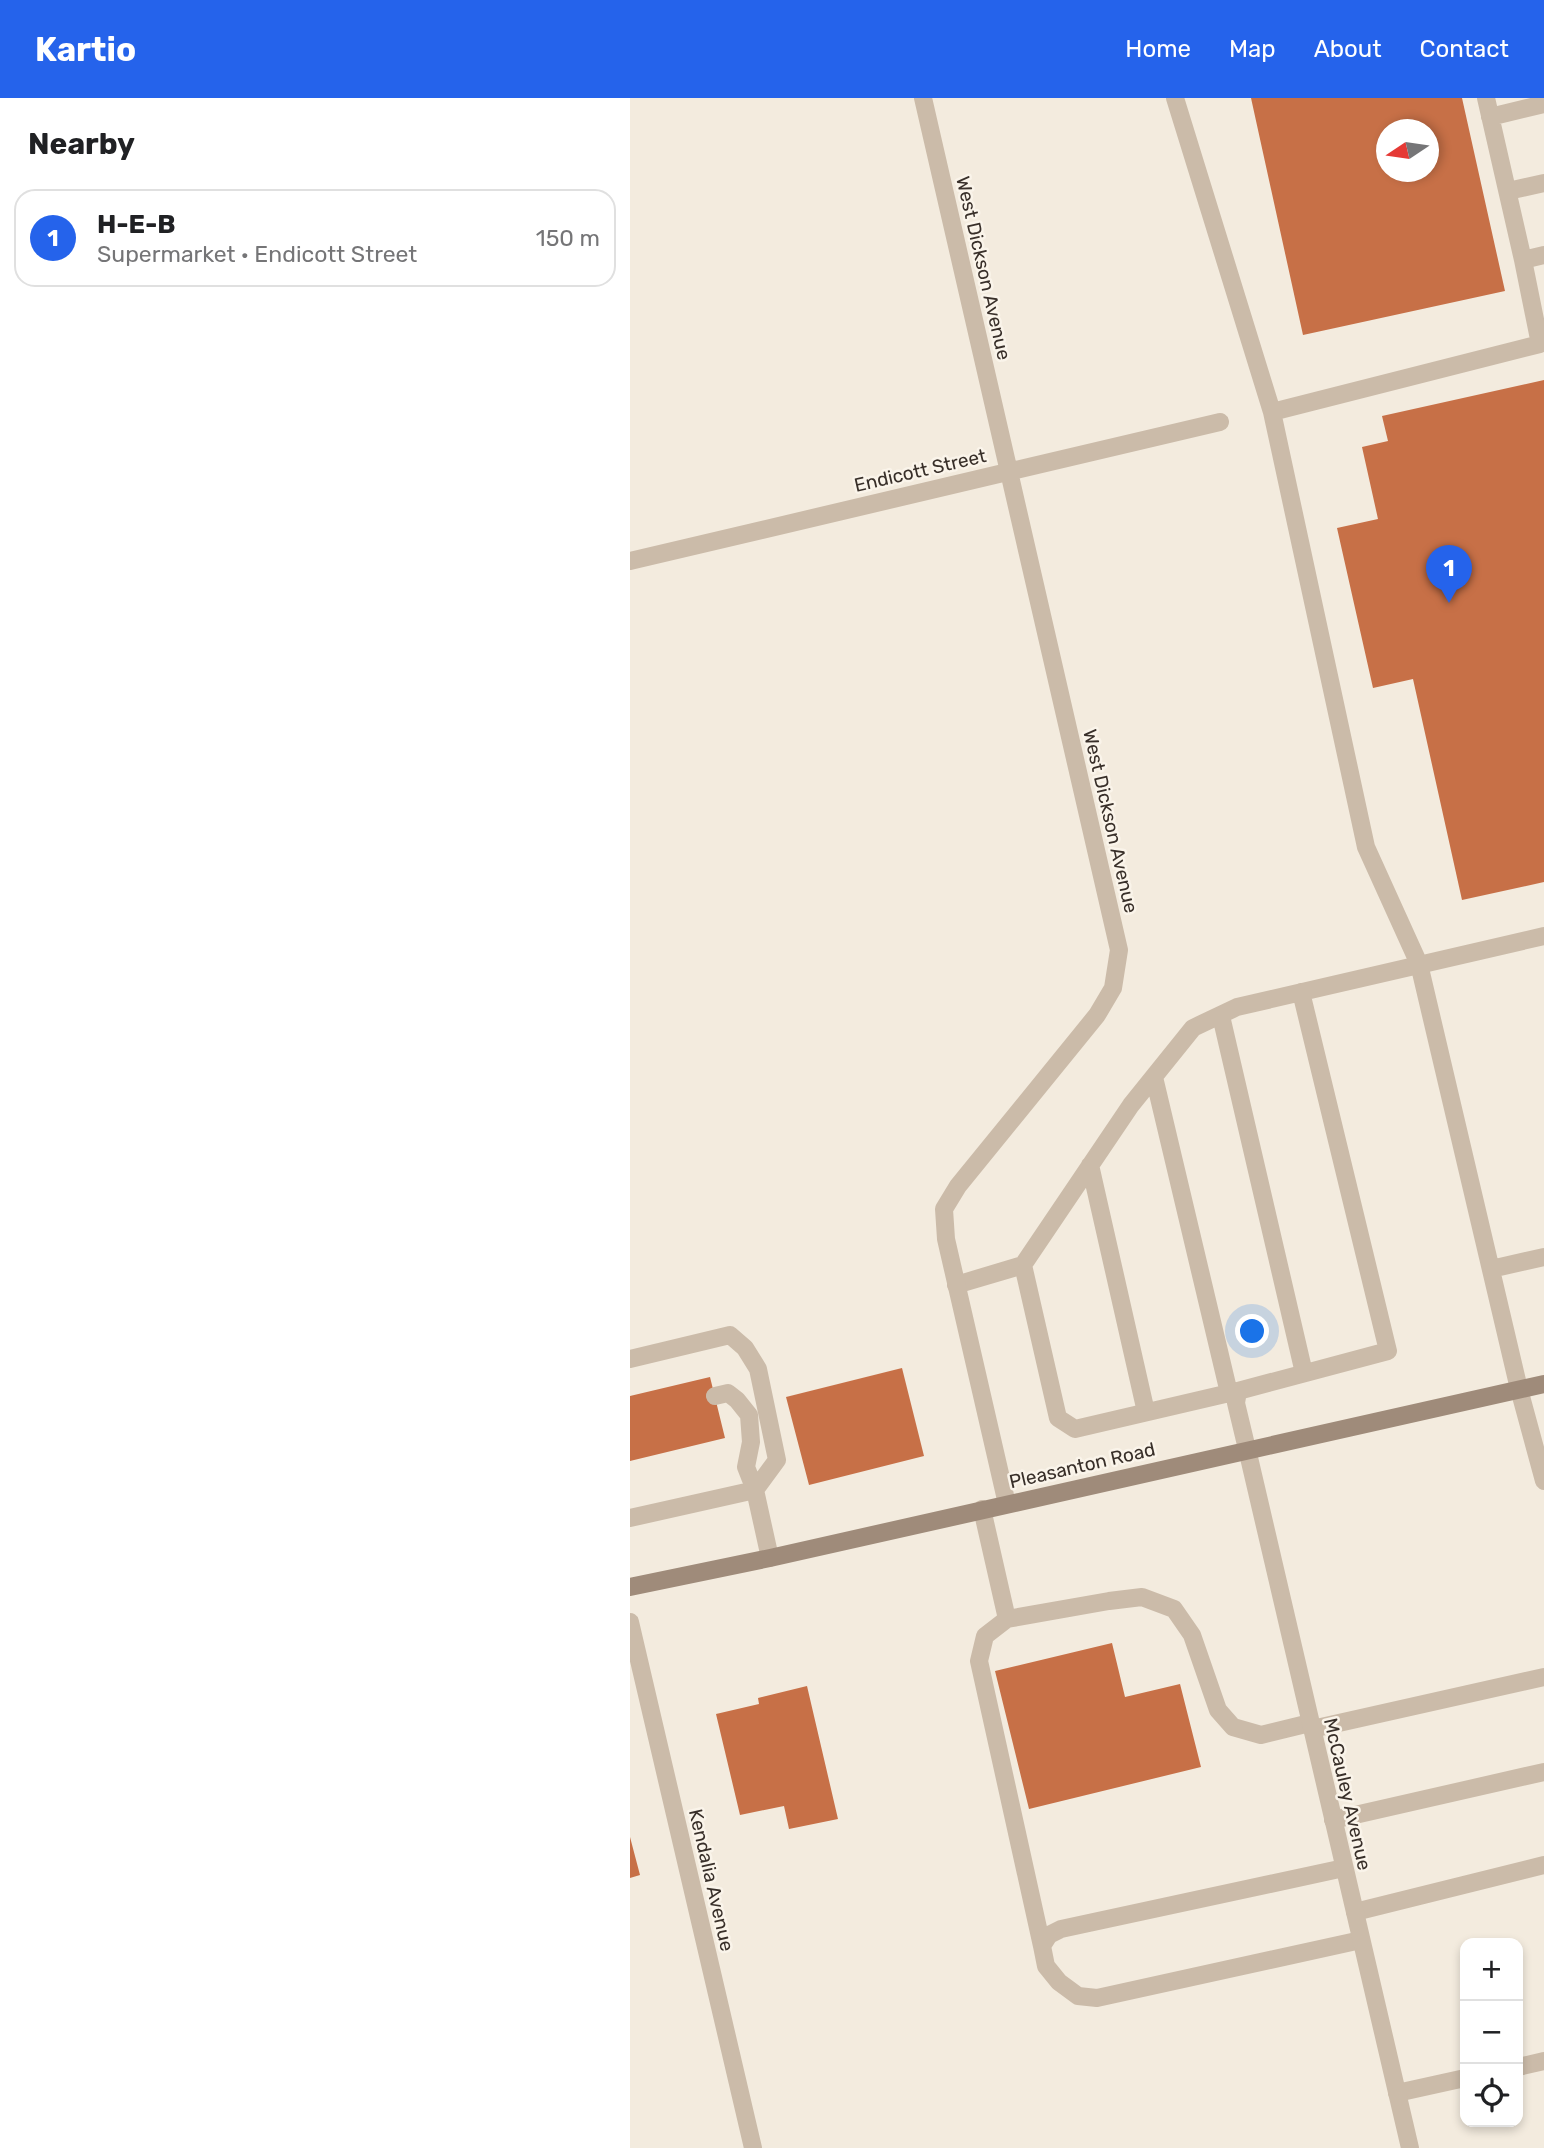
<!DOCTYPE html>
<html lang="en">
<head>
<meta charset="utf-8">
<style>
	:root { --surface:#fff; --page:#f6f6f6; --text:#202124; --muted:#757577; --line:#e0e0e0; --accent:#2563eb }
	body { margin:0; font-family:Rubik,sans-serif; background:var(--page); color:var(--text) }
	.controls { position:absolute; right:21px; bottom:21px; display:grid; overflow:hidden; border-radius:14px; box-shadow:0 4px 10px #0003 }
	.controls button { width:63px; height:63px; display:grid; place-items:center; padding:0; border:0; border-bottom:2px solid var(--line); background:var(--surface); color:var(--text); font:35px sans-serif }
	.compass { position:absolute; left:746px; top:21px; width:63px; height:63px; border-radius:50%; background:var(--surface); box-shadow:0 4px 10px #0003; rotate:257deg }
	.you { position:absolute; left:623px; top:1234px; width:24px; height:24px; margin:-18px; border:5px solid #fff; border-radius:50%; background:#1a73e8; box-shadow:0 0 0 10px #1a73e833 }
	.badge { display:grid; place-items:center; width:46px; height:46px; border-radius:50%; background:var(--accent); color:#fff; font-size:23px; font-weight:700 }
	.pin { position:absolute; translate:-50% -58px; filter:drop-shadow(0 2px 4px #0008) }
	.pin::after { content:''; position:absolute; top:37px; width:24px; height:21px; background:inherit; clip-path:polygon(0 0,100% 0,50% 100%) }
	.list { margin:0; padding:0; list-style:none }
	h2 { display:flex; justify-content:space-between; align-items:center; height:91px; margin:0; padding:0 28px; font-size:30px }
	h2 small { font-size:23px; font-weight:400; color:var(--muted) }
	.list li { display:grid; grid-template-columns:46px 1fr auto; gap:21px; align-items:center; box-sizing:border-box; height:98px; margin:0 14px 14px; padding:0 14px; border:2px solid var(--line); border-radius:21px }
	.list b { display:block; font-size:26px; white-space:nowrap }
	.list p { margin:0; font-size:23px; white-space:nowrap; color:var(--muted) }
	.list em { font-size:23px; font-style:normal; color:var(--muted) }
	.icon { flex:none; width:38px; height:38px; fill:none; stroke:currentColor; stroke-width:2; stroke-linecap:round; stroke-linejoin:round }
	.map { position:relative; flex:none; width:914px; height:2050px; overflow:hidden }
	header { display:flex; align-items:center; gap:42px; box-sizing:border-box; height:98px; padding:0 35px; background:var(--accent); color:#fff }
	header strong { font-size:33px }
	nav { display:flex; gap:38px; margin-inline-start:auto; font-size:24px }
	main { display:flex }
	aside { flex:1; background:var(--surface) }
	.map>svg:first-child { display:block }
</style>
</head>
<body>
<header>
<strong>Kartio</strong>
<nav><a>Home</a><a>Map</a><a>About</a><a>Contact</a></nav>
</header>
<main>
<aside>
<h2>Nearby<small></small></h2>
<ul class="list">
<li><span class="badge">1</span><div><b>H-E-B</b><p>Supermarket · Endicott Street</p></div><em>150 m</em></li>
</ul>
</aside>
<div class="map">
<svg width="914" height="2050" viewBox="0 0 914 2050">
	<rect width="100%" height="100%" fill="#f3ebde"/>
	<path fill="#c77047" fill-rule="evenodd" d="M621,0H832L875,193L673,237ZM757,32H799V74H757Z
		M914,282V784L832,802L783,581L743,590L707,430L748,421L732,349L758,343L752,318Z
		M272,1270L294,1358L179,1387L156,1299Z
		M80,1279L95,1340L0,1363V1298Z
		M482,1545L495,1599L550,1586L571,1669L399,1711L365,1573Z
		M177,1588L208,1721L159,1731L154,1708L110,1717L86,1616L129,1606L128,1600Z
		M0,1739L10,1777L0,1780Z"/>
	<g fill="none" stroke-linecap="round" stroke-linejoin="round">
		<path stroke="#cbbba9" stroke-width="18" d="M545,0L642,314
			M856,0L893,162L914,157
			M860,19L914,6
			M878,93L914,85
			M893,162L910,246L642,314L736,749L789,866L889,1291L914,1383
			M591,918L674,1275
			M524,979L599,1295
			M460,1067L516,1314
			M393,1167L428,1320L445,1331L608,1293
			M861,1171L914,1159
			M326,1187L393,1167L501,1007L563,930L607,909L914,838
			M0,1261L100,1237L115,1250L128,1271L147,1362L125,1392L116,1369L121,1344L119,1317L107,1302L98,1295L85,1298
			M617,1351L606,1305L608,1293L758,1253L671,894
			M352,1411L377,1521
			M0,1420L125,1392L140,1460
			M682,1631L914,1579
			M703,1722L914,1674
			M714,1770L431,1831L419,1837L412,1848L416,1868L429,1884L448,1898L467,1900L731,1842
			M725,1814L914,1767
			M412,1848L349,1563L355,1538L377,1521L479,1503L512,1499L544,1511L562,1537L588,1612L603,1629L631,1637L680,1625
			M888,1969L914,1963
			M767,1995L835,1980"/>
		<path stroke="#cbbba9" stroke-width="18" d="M293,0L489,852L483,890L467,917L328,1088L314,1111L316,1141L377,1406
			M0,463L590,324
			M617,1351L780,2050
			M0,1524L123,2050"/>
		<path stroke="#9f8b7a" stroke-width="18" d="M0,1489L140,1460L914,1286"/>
	</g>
	<g text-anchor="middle" stroke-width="5" stroke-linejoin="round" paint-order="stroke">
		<g font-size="19" fill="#382f29" stroke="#faf4ea">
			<text transform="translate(354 170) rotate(77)" y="7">West Dickson Avenue</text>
			<text transform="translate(290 372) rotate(-13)" y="7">Endicott Street</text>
			<text transform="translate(481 723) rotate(77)" y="7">West Dickson Avenue</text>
			<text transform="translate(452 1367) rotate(-13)" y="7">Pleasanton Road</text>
			<text transform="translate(718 1696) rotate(77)" y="7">McCauley Avenue</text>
			<text transform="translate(82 1782) rotate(77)" y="7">Kendalia Avenue</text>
		</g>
	</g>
</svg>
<div class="controls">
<button>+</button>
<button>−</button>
<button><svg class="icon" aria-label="locate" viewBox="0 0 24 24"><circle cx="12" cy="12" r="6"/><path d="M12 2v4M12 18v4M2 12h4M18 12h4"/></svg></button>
</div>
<svg class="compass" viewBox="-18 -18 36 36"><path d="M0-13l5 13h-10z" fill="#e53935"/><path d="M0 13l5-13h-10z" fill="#757577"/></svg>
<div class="you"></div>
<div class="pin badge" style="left:819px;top:505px">1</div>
</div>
</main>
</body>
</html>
